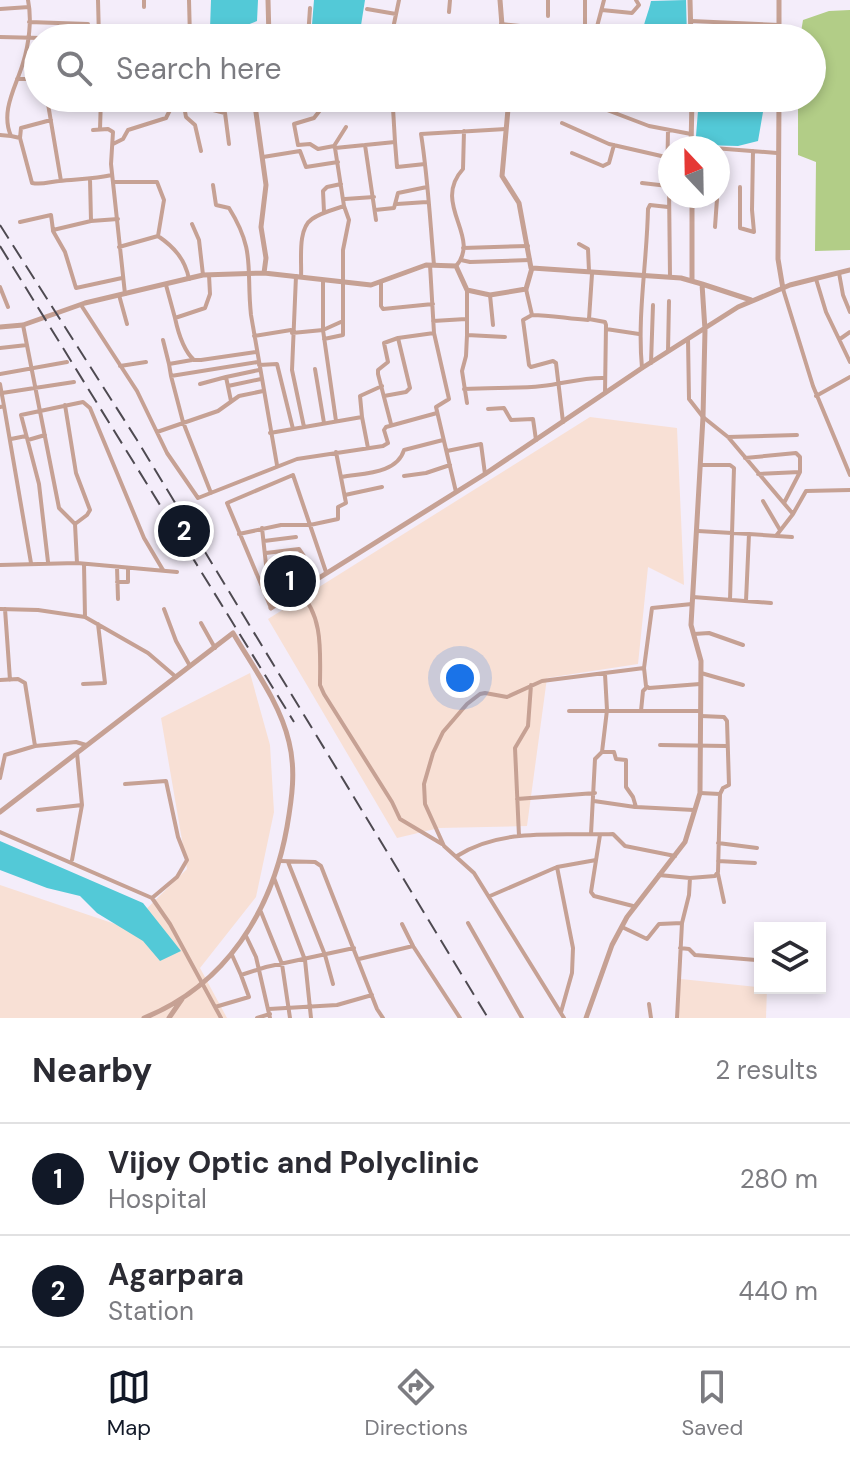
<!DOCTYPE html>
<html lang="en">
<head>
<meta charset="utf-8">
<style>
	:root { --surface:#fff; --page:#f2f2f3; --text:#2b2b33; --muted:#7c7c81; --line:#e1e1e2; --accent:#111827 }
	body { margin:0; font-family:"DM Sans",sans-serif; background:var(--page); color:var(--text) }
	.controls { position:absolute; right:24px; bottom:24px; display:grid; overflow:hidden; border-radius:0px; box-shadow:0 4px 12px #0003 }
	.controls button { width:72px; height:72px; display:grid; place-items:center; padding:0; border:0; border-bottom:2px solid var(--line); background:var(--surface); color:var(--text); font:40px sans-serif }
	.compass { position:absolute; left:658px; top:136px; width:72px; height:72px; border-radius:50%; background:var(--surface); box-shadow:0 4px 12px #0003; rotate:338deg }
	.you { position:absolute; left:460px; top:678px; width:28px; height:28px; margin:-20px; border:6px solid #fff; border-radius:50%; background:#1a73e8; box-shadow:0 0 0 12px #1a73e833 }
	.badge { display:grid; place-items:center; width:52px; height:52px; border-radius:50%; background:var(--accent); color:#fff; font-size:26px; font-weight:700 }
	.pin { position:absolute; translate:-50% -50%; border:4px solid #fff; box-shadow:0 2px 8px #0006 }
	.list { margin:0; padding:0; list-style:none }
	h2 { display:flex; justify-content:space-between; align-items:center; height:104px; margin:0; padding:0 32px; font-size:34px }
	h2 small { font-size:26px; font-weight:400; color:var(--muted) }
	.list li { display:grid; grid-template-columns:52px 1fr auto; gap:24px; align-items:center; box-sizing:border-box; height:112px; padding:0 32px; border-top:2px solid var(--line) }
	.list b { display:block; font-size:30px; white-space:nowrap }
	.list p { margin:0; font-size:26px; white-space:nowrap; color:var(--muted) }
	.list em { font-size:26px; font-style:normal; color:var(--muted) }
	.icon { flex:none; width:44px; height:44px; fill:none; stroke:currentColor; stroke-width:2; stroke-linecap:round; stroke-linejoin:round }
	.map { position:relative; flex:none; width:850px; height:1018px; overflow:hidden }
	.search { position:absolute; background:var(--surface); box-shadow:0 4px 12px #0003; left:24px; right:24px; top:24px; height:88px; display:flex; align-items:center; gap:20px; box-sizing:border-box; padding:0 28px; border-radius:44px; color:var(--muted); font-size:30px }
	.sheet { height:328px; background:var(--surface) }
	nav { display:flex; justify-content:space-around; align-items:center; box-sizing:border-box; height:112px; border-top:2px solid var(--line); background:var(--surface); font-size:22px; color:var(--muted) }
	nav a { display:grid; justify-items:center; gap:4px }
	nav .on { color:var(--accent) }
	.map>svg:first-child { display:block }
</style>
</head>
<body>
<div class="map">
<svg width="850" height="1018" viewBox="0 0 850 1018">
	<rect width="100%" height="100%" fill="#f4edfa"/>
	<path fill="#f8e0d5" d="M590,417L677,428L684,585L648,567L638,664L547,678L527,826L439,828L397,838L268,619Z
		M250,673L270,745L274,812L256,897L200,968L227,1018H0V885L127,928L187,869L161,718Z
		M681,979L767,988L766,1018H676Z"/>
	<path fill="#b2cd87" d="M850,10V250L815,251L816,162L798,155V98H812V38H800L803,20L829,11Z"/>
	<path fill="#53c9d7" d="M211,0H258L257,21L242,27L210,29Z
		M314,0H365L359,38L311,37Z
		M686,0L687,38H643C641,28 649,12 651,1Z
		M699,98H756L763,112L758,141L738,146L701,145L696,136Z
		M0,841L143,903L181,951L160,961L143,941L97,913L80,896L47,888L0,870Z"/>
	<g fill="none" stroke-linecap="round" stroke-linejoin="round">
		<path stroke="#c6a194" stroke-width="4" d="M28,0C32,19 29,44 23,63C16,87 0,111 11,136L20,138L32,183C42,185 49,182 59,181C76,179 94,179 112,175
			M98,0L99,38
			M144,0V7
			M189,0L190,38
			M548,0V16
			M585,0V30
			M0,9L29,7
			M367,9L396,14
			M602,10L632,13L639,5L636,0
			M449,12L450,0
			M691,21L779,25
			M29,22L88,24
			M501,24L530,27
			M392,31L406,33L411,29L434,32
			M459,36L502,33
			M0,37L41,38
			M123,37L124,32L157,33L159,38
			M308,38L310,8
			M391,38L399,0
			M594,38L604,0
			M17,79H38
			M47,98L61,181
			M566,98L583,99
			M582,98L586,102L649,126L691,134
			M651,98L692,104
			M210,100L213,110L225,113L229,144
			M49,105L78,101
			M509,105H535L538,98
			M184,106L186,117L195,125L201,151
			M453,109H508
			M562,123L609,144L670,158
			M100,129L101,98
			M93,130L108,129L113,132L111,164L125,294
			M0,135L11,136
			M20,138L21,128L51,120
			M395,142L397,167L425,164
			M113,144L123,139L128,130L166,118L171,108L218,98
			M298,145L294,124L314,118L321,109L350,105L393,108L395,142L335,148L344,206C333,210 322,212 312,219C297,229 302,261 301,277
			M298,145L310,144L318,149L334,146L346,127
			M365,145L376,220
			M714,148L777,153
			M572,153L603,166L609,163L614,145
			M263,157L300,151L306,167L338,162
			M90,179L91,221
			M113,182H157L164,200L158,236L119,247
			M642,183L668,186
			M213,185L216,205L229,208C256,251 246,269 251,315L277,465
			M667,186L668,130
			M669,187L670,277
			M740,187V228L754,232L752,210L753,151
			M692,197L717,199L715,227
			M345,199L374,197
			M397,204L427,202
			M375,210L394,208L398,193L427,187
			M324,212L323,191L327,187L341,184
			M20,222L51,215L53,230L91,221L118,219
			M192,224L199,240L203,275
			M53,231L65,252L76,288L122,278
			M158,236C174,247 185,259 189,279
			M579,244L588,249L589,271
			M463,248L528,246
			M461,260L470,262L530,260
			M430,265L434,333L449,399L436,407L456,492
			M434,265C430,221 428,178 421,134L506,129
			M456,266C482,237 431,204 463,169L464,131
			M839,273L843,295L850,312
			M592,274L589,319L605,322L606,325L605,393
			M209,275L210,294L205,308L175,318C178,332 184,351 194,360H201L256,352
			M296,276L292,370L304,427
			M816,279L826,312L850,362
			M323,280V330L336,421
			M381,282V306L383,309L433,304
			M166,285L175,318
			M0,287L8,307
			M526,289L532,315L523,320L529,365L531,367L553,361L556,363L563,422
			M783,289L813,386L850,475
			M467,290V335L505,337
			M119,295L127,324
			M490,295L493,325
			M81,305L137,391L167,453L198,498L297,459L383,446L388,443L384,430L386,427L437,413
			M532,315C551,315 569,319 588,320
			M433,321L466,319
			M23,325L59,508L75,524L77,563
			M606,329L639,334
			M292,333L323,330L343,321
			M467,335L466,356L462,371L467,403
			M254,336L291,330
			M324,339L343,335V250L349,220L344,206
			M688,339L689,399L703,417L728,437L793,514
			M840,339L850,332
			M163,340L169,364
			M0,348L27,345
			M668,351L669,301
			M651,363L653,305
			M259,365L277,364L293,429
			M120,366L146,362
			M642,368C637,316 647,262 648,209L650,205L668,207
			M315,369L324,423
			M0,374L67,362
			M171,376L169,364L192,360
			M226,377L259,370
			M0,384L4,406L0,407
			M200,384L226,377L231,401
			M228,386L261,379
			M464,389C490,387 516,389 542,386C563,384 583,377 605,378
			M2,393L74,382
			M384,396L406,392L410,388L398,338
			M816,396L850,377
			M65,405L76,473L90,510L87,515L75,524
			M4,406L31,563
			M488,409L504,408L511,420L533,419L536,440
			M362,417L360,396L382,386
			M391,424L378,374V370L388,362L384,343L398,338L434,333
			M157,432L218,411L239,396L263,391
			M270,433L362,417L368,448
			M728,437L797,435
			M11,439L26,436
			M28,440L45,435
			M447,451L481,444L485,474
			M745,458L796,453L800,457V472
			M700,465H730L734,468L730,600
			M758,474L800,472L784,503
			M404,476L426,473L450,465
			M342,477C363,473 397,474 404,450L443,440
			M211,493L183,422L171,376L258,362
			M345,495L382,487
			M763,501L780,530
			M262,528L270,601
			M698,531L749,534L746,601
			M239,534L281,525H310L293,475L227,503L271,608
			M749,534L792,537
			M776,536L793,514L806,491L850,490
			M264,541L296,537
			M266,553L299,549L319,578
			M48,562L39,484L21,415L83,402L90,408L144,538L163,570
			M84,564L85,617
			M0,565L77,563L177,572
			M117,567L118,599
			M326,572L310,525L338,519V507L346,503L336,452
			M117,582H128V568
			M298,591C324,615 320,653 320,685L324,694L392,802L400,819L442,844
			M693,597L771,603
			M692,604L652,608L644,668L646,686L649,688L700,684
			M0,609L38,610L85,617L148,653L176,677
			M5,609L10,680
			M164,609L176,641L190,666
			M201,623L215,648
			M694,634L709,633L743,645
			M701,673L743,685
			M605,674L607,710L602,752H614L616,759L626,760V787L633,797L636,807L694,810
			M0,680L18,679L25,683L35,746L76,742L86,745
			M83,684L105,683L98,624
			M569,711H701
			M641,711L643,691L647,687
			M701,716L724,717L727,721L729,785L723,788L720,794
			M660,745L727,746
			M0,778L5,755L35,746
			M125,784L166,781L178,837L187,860L177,877L152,898
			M517,799L595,793
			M594,801L635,807
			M38,810L82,805
			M0,832L152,898L170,924L221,1018
			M591,834L595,759L602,752
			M600,835L591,892L594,896L633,906
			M519,836L515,748L528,726L531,685
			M718,843L757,848
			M457,856C501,827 562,836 613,834L625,846L675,856
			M72,860L82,805L77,753
			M280,861L315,862L321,866L377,1009L383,1018
			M718,861L755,863
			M288,862L325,955L333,984
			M557,867L596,860
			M718,874L724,902
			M659,875L690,878L689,895L682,923L677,1018
			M274,878L305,960L311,1018
			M690,878L715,876L718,872L720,794L700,793
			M490,896L557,867L573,948L572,973L561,1012
			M261,912L282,964L290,1018
			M468,923L522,1018
			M402,924L413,946
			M622,927L647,939L659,924L682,923
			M246,936L256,957L270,1018
			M680,948L689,949L695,955L756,960
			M232,955L241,975L266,967L354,948
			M359,959L413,946L460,1018
			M649,1004L651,1018
			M215,1007L249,997L241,975
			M269,1009L337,1005L372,995
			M257,1018L270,1014
			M564,1018L474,873L444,846L425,804L424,784L433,753L443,732L467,704L480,694L485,693L507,697L542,681L644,668"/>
		<path stroke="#c6a194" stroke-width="5" d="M268,0L269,38
			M500,0L503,38
			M690,0L691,38
			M779,38V0
			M254,98L266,185L261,227L266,258L264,273
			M509,98L502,176L519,203L531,268
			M779,98L778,259L783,289
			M691,148L692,98
			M692,280V196
			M702,284L751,300
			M0,327L23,325L85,303L203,275L264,273L371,285L426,265L456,266L467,290L490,295L526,289L532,268L681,278L702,284L705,330L703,417L691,625L701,661L700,793L685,842L627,917L612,945L586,1018
			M271,608L485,474L642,368L738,307L790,285L850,270
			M0,812L233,633C253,667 280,703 289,742C296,770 292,798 287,827C272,911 226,985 144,1018
			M169,1018L182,999"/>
		<path stroke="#4e4a51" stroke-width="2" stroke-dasharray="16 8" stroke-linecap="butt" d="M0,225L137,440L488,1018
			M0,246L294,722"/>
	</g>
</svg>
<div class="controls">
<button><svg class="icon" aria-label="layers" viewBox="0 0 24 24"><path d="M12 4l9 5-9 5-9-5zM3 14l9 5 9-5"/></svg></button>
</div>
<svg class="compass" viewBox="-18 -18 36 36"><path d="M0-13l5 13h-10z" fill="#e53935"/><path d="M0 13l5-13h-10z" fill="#7c7c81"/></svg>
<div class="you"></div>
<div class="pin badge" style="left:290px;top:581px">1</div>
<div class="pin badge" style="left:184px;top:531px">2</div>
<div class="search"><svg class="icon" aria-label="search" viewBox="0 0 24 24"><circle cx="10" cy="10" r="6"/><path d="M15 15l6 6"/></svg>Search here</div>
</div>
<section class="sheet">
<h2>Nearby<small>2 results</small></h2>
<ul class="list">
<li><span class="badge">1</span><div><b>Vijoy Optic and Polyclinic</b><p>Hospital</p></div><em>280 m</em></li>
<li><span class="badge">2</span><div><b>Agarpara</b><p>Station</p></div><em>440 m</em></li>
</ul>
</section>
<nav>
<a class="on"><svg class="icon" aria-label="map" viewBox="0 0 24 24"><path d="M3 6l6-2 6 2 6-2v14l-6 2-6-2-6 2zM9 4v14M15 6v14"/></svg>Map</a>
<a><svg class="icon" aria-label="directions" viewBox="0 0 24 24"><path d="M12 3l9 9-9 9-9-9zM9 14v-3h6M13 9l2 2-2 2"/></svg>Directions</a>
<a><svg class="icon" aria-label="saved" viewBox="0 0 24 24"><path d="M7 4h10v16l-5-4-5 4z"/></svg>Saved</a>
</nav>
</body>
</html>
